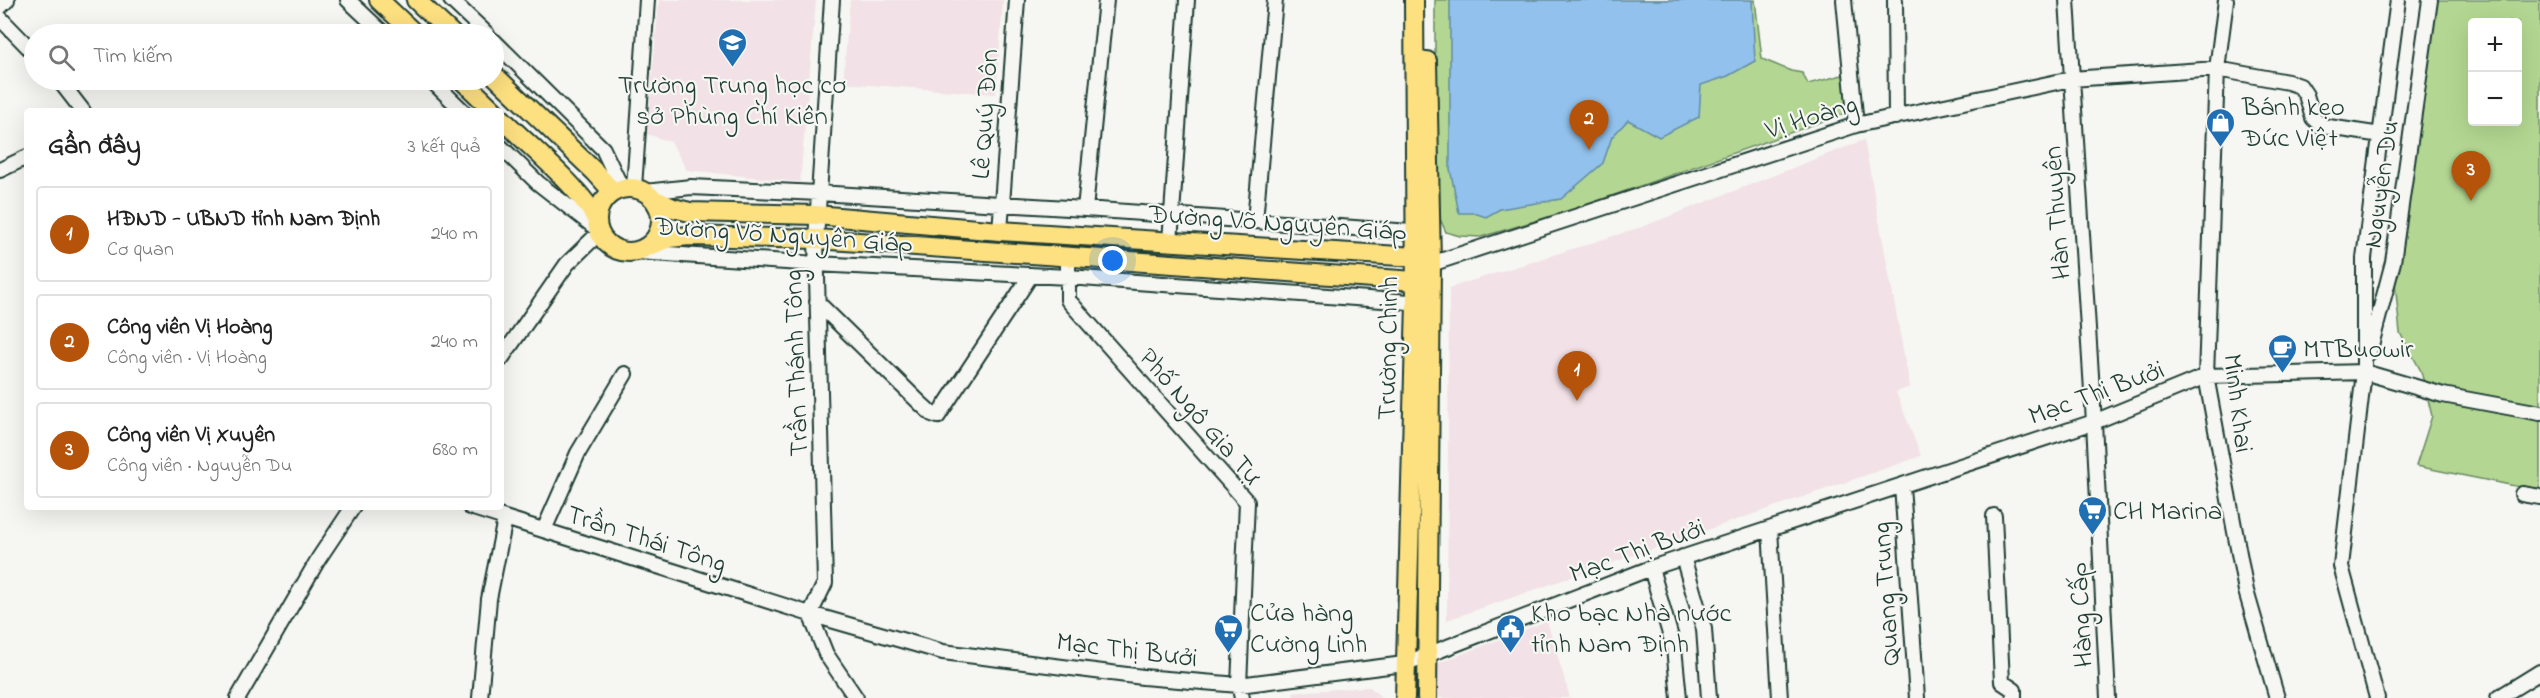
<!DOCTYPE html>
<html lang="vi">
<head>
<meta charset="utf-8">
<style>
	:root { --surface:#fff; --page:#f6f6f6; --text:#222; --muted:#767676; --line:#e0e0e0; --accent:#b45309 }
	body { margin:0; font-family:"Indie Flower",sans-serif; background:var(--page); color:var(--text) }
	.controls { position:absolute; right:18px; top:18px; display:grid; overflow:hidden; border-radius:6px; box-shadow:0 6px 24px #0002 }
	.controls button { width:54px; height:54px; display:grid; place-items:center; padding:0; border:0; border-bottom:2px solid var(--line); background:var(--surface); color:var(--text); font:30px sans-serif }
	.you { position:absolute; left:1113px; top:261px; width:21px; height:21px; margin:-15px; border:4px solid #fff; border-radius:50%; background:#1a73e8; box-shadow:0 0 0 9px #1a73e833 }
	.badge { display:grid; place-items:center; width:39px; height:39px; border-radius:50%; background:var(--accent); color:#fff; font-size:20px; font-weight:700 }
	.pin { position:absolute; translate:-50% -50px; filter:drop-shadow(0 2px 3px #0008) }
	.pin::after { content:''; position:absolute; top:32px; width:21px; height:18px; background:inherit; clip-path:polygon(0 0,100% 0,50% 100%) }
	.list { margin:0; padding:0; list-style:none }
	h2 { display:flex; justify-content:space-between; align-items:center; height:78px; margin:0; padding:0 24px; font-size:26px }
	h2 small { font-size:20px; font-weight:400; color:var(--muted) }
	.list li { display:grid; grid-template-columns:39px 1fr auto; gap:18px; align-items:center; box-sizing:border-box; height:96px; margin:0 12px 12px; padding:0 12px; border:2px solid var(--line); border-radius:6px }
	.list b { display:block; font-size:22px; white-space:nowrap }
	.list p { margin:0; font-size:20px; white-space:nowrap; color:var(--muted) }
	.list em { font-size:20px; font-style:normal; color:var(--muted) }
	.icon { flex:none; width:33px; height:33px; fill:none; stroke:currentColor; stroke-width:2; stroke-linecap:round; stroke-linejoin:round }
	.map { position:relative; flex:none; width:2540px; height:698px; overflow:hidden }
	.search { position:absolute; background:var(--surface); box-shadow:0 6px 24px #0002; left:24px; top:24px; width:480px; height:66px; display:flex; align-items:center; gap:15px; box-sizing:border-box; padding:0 21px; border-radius:33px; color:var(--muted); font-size:22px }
	.panel { position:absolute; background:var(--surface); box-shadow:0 6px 24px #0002; left:24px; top:108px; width:480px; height:402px; border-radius:6px }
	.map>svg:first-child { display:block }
</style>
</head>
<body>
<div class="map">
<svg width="2540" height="698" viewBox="0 0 2540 698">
	<rect width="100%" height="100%" fill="#f6f6f2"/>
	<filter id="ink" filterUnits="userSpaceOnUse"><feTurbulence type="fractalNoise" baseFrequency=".0167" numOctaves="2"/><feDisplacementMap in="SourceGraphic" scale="12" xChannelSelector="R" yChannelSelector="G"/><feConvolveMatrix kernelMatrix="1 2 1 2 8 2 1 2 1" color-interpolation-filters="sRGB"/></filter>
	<g filter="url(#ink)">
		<path fill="#f2e1e6" d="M659,0H816L800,182L687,170L671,142L647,134Z
			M850,0H1003L996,94L843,83Z
			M1864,140L1910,387L1896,392L1921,456L1447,620L1449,288L1642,227Z
			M1547,621L1570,698H1432L1431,666Z
			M1370,687L1382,698H1294L1293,692Z"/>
		<path fill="#b3d792" stroke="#698a63" stroke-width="1.5" fill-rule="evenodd" d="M1435,0H1755L1762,59L1791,71L1802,73L1808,84L1850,73L1849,112L1569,211L1481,237L1460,236L1446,232L1435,208Z
			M2430,0H2540V491L2416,466L2432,416L2421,371L2400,333L2393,262ZM2472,22H2518V122H2472Z"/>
		<path fill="#91c1ec" stroke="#638ca2" stroke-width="1.5" d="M1450,0H1752L1755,61L1728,76L1701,85L1699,117L1659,137L1628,120L1612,137L1603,163L1561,199L1500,209L1486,217L1474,213H1459L1450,169Z"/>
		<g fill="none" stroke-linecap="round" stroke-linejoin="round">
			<defs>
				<path id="minor" d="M348,0L384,34
					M451,0L487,34
					M1844,0L1856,125
					M1895,0L1896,117
					M2067,0L2094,422L2108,698
					M2226,0L2217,69L2206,376L2246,591L2277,698
					M0,7L7,0
					M0,18L34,53
					M494,41L603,149L622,189
					M59,80L83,111
					M431,80L463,111
					M501,147L538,183L597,229
					M0,170L27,157
					M634,188L647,0
					M645,192L691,187L818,193L1085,209L1425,233
					M1085,209L1106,0
					M1255,221L1275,0
					M1000,231L1017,0
					M1170,242L1187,0
					M638,252L816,264L1068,277L1423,303
					M1068,255V300L1247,502L1239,685L1242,698
					M1431,264L1856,125L2071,79L2217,69L2288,82L2300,86L2306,95L2313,118L2322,126L2381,135
					M817,302L921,404L932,414L938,416L1031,275
					M2369,353L2393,262L2430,0
					M501,359L567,264L599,233
					M1902,486L1917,698
					M2522,494L2540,497
					M470,507L810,614L943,652L1143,677L1239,685L1404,664L1651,568L2094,422L2206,376L2364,372L2443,395L2540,413
					M1994,516L2002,682L2014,690V698
					M1770,529L1780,698
					M544,530L578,453L625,374
					M1683,557L1704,629L1709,698
					M1651,568L1674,648L1679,698
					M810,614L825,583L816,239L832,0
					M810,614L826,654L856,698
					M238,698L319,558L353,507
					M480,698L489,599L505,519
					M2377,698L2341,566L2364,372V258L2398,0
					M2498,698L2540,672"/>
				<path id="major" d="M379,0L415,34
					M416,0L452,34
					M494,75L595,172L613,192
					M462,80L494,111
					M501,118C527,144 581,188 596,219
					M597 220a32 32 0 1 1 64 0a32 32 0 1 1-64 0Z
					M647,247L669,238L689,236L816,239L1415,281L1431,264L1416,257L1000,231L816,215L690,212L673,208L653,199
					M1405,698L1416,303L1414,0
					M1427,698L1431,264L1427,61"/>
			</defs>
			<use href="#minor" stroke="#1f3d34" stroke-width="18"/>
			<use href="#major" stroke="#1f3d34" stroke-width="22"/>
			<use href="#minor" stroke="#f6f6f2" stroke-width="14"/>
			<use href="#major" stroke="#fde080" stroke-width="18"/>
		</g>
	</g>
	<defs>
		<symbol id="school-pin" viewBox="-11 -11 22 30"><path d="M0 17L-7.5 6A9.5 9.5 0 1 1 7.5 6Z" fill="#1f6fb2" stroke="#f6f6f2"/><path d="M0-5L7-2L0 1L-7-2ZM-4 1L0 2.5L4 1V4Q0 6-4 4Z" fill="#fff"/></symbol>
		<symbol id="shop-pin" viewBox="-11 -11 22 30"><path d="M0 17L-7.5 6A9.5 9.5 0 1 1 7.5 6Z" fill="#1f6fb2" stroke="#f6f6f2"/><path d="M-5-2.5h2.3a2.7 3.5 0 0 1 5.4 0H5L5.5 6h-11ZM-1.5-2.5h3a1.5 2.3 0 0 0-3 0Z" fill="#fff"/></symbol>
		<symbol id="cafe-pin" viewBox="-11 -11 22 30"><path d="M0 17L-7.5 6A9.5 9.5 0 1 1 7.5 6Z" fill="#1f6fb2" stroke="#f6f6f2"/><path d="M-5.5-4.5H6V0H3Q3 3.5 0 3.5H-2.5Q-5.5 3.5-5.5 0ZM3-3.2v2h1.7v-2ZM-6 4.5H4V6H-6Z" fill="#fff"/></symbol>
		<symbol id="supermarket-pin" viewBox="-11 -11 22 30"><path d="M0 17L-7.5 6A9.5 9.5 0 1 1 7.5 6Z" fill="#1f6fb2" stroke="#f6f6f2"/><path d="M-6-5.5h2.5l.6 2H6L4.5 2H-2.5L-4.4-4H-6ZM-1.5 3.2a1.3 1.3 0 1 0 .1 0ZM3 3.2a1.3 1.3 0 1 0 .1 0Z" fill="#fff"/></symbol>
		<symbol id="civic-pin" viewBox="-11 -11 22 30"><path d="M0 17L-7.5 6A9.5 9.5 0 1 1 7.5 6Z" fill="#1f6fb2" stroke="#f6f6f2"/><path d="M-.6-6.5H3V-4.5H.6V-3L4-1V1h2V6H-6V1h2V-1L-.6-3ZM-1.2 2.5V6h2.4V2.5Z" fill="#fff"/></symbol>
	</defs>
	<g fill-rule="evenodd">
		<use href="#school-pin" x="716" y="26" width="33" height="45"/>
		<use href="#shop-pin" x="2204" y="106" width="33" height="45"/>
		<use href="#cafe-pin" x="2266" y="332" width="33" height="45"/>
		<use href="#supermarket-pin" x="2076" y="494" width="33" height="45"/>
		<use href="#supermarket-pin" x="1212" y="612" width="33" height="45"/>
		<use href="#civic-pin" x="1494" y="612" width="33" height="45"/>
	</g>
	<g text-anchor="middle" stroke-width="4.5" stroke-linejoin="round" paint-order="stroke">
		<g font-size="27" fill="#1f3d34" stroke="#f6f6f2" text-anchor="start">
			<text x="732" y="93" text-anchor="middle">Trường Trung học cơ<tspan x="732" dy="31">sở Phùng Chí Kiên</tspan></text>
			<text x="2242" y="115">Bánh kẹo<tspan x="2242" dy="31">Đức Việt</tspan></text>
			<text x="2303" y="357">MTBuowir</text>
			<text x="2113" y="519">CH Marina</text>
			<text x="1250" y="621">Cửa hàng<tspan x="1250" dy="31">Cường Linh</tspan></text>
			<text x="1531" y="621">Kho bạc Nhà nước<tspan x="1531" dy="31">tỉnh Nam Định</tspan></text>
		</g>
		<g font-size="27" fill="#1f3d34" stroke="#f6f6f2">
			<text transform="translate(984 114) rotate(-86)" y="9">Lê Quý Đôn</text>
			<text transform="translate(1811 116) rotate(-17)" y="9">Vị Hoàng</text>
			<text transform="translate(2380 184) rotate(-82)" y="9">Nguyễn Du</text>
			<text transform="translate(2056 213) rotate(-94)" y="9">Hàn Thuyên</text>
			<text transform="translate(1278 222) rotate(4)" y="9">Đường Võ Nguyên Giáp</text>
			<text transform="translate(784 234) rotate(4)" y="9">Đường Võ Nguyên Giáp</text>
			<text transform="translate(1387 348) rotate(-89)" y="9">Trường Chinh</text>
			<text transform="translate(795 363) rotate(-92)" y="9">Trần Thánh Tông</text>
			<text transform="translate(2096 392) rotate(-20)" y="9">Mạc Thị Bưởi</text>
			<text transform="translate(2239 403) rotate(83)" y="9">Minh Khai</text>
			<text transform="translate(1201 416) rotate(49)" y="9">Phố Ngô Gia Tự</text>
			<text transform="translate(647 538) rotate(18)" y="9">Trần Thái Tông</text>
			<text transform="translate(1637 550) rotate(-20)" y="9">Mạc Thị Bưởi</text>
			<text transform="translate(1885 594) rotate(-94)" y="9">Quang Trung</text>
			<text transform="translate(2080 615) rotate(-93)" y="9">Hàng Cấp</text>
			<text transform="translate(1127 649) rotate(7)" y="9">Mạc Thị Bưởi</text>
		</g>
	</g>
</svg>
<div class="controls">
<button>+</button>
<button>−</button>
</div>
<div class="you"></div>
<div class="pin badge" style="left:1577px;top:401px">1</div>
<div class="pin badge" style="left:1589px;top:150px">2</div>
<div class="pin badge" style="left:2471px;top:201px">3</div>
<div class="search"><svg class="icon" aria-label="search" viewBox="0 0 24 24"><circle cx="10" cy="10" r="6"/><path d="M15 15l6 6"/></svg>Tìm kiếm</div>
<section class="panel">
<h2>Gần đây<small>3 kết quả</small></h2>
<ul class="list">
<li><span class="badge">1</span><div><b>HĐND - UBND tỉnh Nam Định</b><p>Cơ quan</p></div><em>240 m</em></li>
<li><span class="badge">2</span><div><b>Công viên Vị Hoàng</b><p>Công viên · Vị Hoàng</p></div><em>240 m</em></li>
<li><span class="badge">3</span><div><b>Công viên Vị Xuyên</b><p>Công viên · Nguyễn Du</p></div><em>680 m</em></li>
</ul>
</section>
</div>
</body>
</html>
